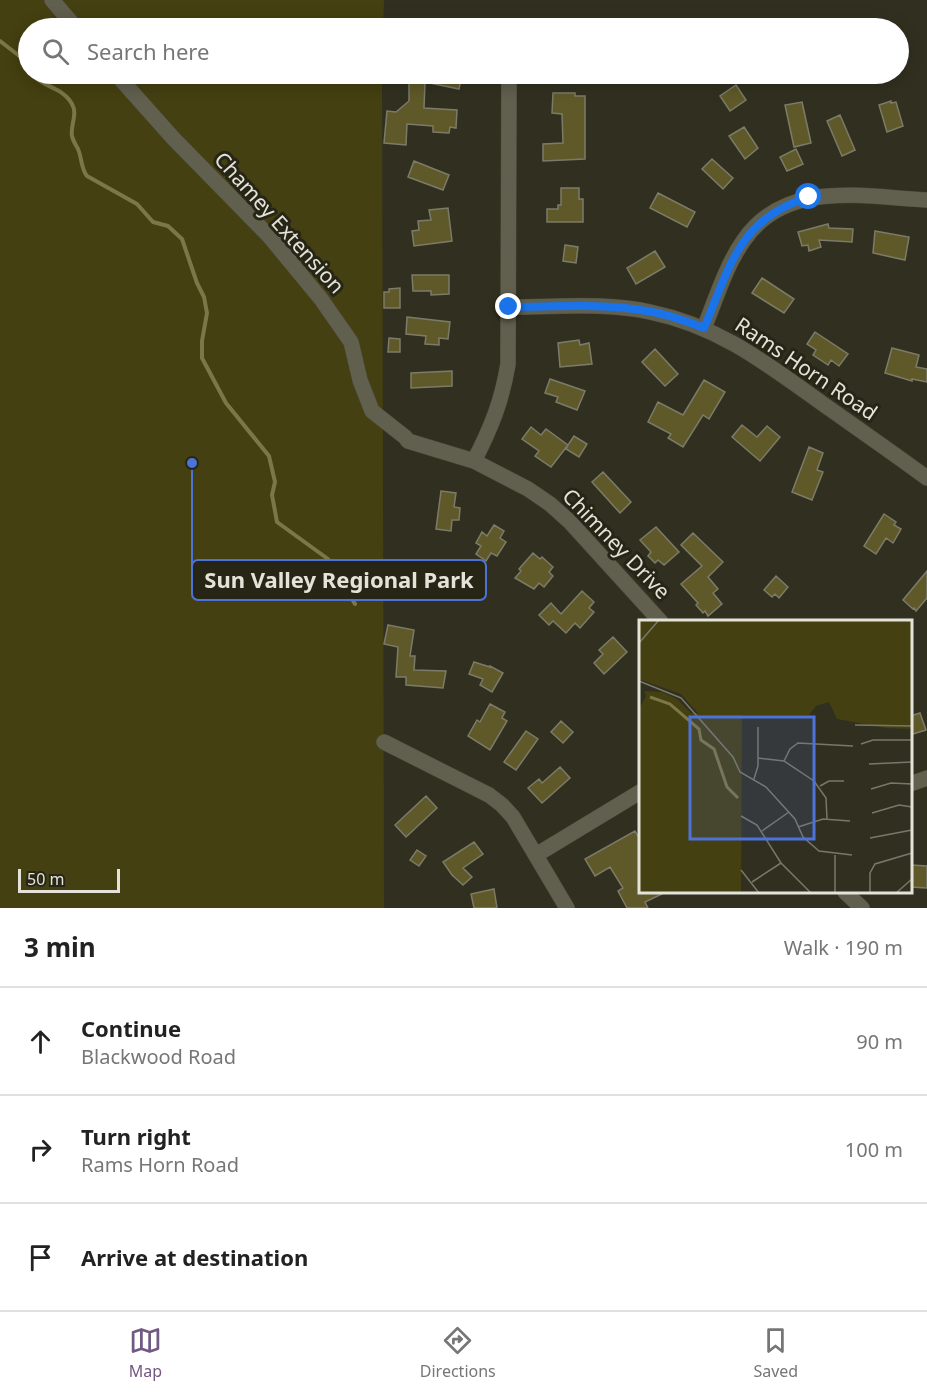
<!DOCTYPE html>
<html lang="en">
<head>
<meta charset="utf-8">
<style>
	:root { --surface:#fff; --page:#f6f6f6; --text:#222; --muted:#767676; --line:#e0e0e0; --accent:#735883 }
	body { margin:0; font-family:"Noto Sans",sans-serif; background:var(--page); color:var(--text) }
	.scale { position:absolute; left:18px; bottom:15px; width:102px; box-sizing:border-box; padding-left:6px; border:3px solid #e3e3d9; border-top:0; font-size:16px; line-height:21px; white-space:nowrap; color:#e3e3d9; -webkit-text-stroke:4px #272616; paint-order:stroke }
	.stop { position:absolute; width:18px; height:18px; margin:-14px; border:4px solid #1a73e8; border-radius:50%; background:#fff }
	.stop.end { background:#1a73e8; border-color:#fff; box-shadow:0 2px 6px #0008 }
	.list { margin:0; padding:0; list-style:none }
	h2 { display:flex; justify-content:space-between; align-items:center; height:78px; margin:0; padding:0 24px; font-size:26px }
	h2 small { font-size:20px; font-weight:400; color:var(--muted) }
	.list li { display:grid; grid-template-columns:39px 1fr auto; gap:18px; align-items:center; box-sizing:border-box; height:108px; padding:0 24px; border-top:2px solid var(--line) }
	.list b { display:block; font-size:22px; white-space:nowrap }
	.list p { margin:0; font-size:20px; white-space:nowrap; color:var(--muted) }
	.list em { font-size:20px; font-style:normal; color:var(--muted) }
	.icon { flex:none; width:33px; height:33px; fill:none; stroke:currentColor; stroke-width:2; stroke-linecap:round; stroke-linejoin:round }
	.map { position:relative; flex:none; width:927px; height:908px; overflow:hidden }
	.search { position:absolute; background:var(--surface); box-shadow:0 3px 15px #0003; left:18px; right:18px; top:18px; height:66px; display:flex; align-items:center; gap:15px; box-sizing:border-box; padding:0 21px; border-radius:33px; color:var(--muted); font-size:22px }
	.sheet { height:402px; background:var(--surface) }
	nav { display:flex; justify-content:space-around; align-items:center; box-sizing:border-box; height:84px; border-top:2px solid var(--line); background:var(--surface); font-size:16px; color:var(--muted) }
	nav a { display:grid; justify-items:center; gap:3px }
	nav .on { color:var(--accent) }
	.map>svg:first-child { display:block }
</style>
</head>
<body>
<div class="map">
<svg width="927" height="908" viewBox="0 0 927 908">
	<rect width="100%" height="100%" fill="#313020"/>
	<path fill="#454011" d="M0,0H384L383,28H28V74H382L384,908H0Z"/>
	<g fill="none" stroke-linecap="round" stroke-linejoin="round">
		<path stroke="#7d7747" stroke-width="4" d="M0,41L22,58L28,70
			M31,74C42,87 63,87 72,104C78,114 70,126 72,136C73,141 76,145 78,149C82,158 81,169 87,176L137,204L153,222L168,226L182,239L197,283L204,297L207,313L202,341V358L226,403L269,456L275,482L272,495L277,522L328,559L355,604"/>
	</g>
	<path fill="#5f5929" stroke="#7c7b69" stroke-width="1.5" d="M409,74H462L459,89L425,82L424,108L457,110L456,128L450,127L449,133L433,132V126L407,124L406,145L384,143L387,111L396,112L409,101Z
		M736,85L746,100L730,111L720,96Z
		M553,93H575V96H585V159L543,161V144L563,143L562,114L552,113Z
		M891,101V103L896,102L903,126L887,132L879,105Z
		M802,102L811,143L794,147L785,105Z
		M840,115L855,150L842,156L827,121Z
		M744,127L758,148L745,159L729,136Z
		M796,149L803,164L787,171L780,157Z
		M712,159L733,178L723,189L702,169Z
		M414,161L449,175L443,190L408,177Z
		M561,188H579V199H583V222H547V209H558V205H561Z
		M658,193L695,212L687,227L650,208Z
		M448,208L452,241L414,246L412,231L419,230L418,221L431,220L429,210Z
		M828,224L829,228L853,229L852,242L819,240L821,247L809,251L808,245L802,246L798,232Z
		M875,231L909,237L905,260L873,253Z
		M565,245L578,247L576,263L563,261Z
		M655,251L665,267L636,284L627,268Z
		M412,275H449V294L431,295V291H413Z
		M762,278L794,299L784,313L752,293Z
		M400,288V308H384V292H389V289Z
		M407,317L450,322L448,339L439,338V345L425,344L426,336L406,334Z
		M815,332L848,354L839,366L831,360L828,365L813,355L816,350L807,344Z
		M389,338L400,339V352H388Z
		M579,340L580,345L589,343L592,364L560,367L558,343Z
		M892,348L919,355L916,367L927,369V382L912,379V381L885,373Z
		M655,349L678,374L665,386L642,362Z
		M452,371V386L411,388V373Z
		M550,379L585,391L577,410L556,402L558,397L545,393Z
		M704,380L725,392L709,419L703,415L683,447L668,438L671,434L648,422L658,402L683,415Z
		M742,425L757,437L767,426L780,437L760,461L732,437Z
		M531,427L541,435L546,429L568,445L574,436L587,444L579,457L566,449L568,445L551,467L535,456L539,451L522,439Z
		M809,447L823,453L817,470L823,472L812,500L792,492Z
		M603,472L631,502L620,513L592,482Z
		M441,491L456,493L454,507L460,508L459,520H452L451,531L436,529Z
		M884,514L896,522L894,525L901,529L893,543L886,538L876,554L864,546Z
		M494,525L504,531L500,538L506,542L497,556L491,553L486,561L476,554L481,546L476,543L482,532L487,536Z
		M656,527L679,552L664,565L658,560L655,563L648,556L651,552L640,540Z
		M693,533L723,562L708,577L718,589L713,593L722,604L708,616L705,611L703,613L696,605L698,603L681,584L702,566L681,545Z
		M533,553L540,559L542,557L553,567L549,572L553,576L544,587L539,583L534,589L515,578L521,571L519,569Z
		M927,571V598L916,611L914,608L913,609L903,600Z
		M776,576L788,587L779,598L775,594L772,597L764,590Z
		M582,591L594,602L589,608L594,612L580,628L575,623L566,633L553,621L549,625L539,615L551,603L561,614Z
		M388,625L414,630L410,656H415L414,670L446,671L443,688L406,685V677H396L398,647L384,644Z
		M613,637L627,652L604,674L594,663L603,654L599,650Z
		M474,662L490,667V666L503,673L492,692L480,685L483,679L469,674Z
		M490,704L505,712L502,718L507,721L490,750L468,736L477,720L480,722Z
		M920,713L926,730L910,735V716Z
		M561,721L573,732L563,743L551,732Z
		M526,731L538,739L516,770L504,762Z
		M560,767L570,778L542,803L528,788L539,779L542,783Z
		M426,796L437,808L406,837L395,825Z
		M635,831L640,840V891H668L645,902L648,908H627L618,891L623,888L610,867L595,876L585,859Z
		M474,842L483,854L463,868L472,877L463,885L452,875L443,862Z
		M417,850L426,856L419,866L410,860Z
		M911,865L927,866V888L910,887Z
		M494,889L497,908H474L471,894Z"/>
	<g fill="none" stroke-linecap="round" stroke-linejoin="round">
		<defs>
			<path id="minor" d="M52,0L76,28
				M116,74L173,138L269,236L321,299L351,342L360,380L372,411L405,437L408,441L474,461L528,489L550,504L570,522L661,622
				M509,307C555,307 605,302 650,312C719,326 767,364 823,404C857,428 893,453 927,478
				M704,328C716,299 726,265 744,240C786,179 864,197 927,200
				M474,461C491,428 502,401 508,364L509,74
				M384,742L489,795L502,805L513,817L567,908
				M910,784L927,778
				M536,855L640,792
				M845,892L862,908"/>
		</defs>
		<use href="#minor" stroke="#4e4d3f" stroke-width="16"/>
		<use href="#minor" stroke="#61604e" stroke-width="15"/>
	</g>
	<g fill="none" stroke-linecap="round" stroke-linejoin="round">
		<path stroke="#1a73e8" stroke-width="8" d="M509,307C554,307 602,303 647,311C667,314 686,321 704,328C730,267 738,219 809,197"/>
	</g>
	<g text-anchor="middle" stroke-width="6" stroke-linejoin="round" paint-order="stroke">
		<g font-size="21" fill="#e3e3d9" stroke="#272616">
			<text transform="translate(279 223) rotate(48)" y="7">Chamey Extension</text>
			<text transform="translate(806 369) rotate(34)" y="7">Rams Horn Road</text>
			<text transform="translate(616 544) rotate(46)" y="7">Chimney Drive</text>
		</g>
	</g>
	<g transform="translate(639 620)">
		<rect width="273" height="273" fill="#313020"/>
		<path d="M0,0H273V109L247,108L198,99L190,82L177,86L170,95H103L102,273H0V89L7,76L5,71L23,72L38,79L52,93H59L42,74L0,59Z" fill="#454011"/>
		<path fill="none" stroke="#7d7747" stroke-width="3" d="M11,77L31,84L60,109L62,120L75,129L88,167L99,178"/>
		<path fill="none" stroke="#78786a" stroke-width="1.5" d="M0,23L20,0M0,61L42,78L94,137L101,152L127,167L156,199L164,217L180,231L213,235M216,105L273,106M222,124L234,120H273M119,138L145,141L175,161L187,178L188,199M145,141L151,129L159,123L214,126M230,144L273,142M115,159L119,146V107M181,166L190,161H205M232,169L252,163L273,164M233,193L260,185L273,187M102,196L118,205L142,243L172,273M159,207L184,199L211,201M123,211L150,192M231,218L273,210M196,235V273M102,250L120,273M113,262L142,243M231,273V253L236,244L273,233M257,273L273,259"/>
		<path fill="#4e73d8" fill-opacity="0.15" stroke="#4e73d8" stroke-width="3" d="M51,97H175V219H51Z"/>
		<rect width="273" height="273" fill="none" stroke="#e3e3d9" stroke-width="3"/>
	</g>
	<path fill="none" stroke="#4e73d8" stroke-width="2" d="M192 463L192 580"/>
	<circle fill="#4e73d8" stroke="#272616" stroke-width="2" cx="192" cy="463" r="6"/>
	<rect fill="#272616" stroke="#4e73d8" stroke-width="2" x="192" y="560" width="294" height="40" rx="6"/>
	<g font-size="22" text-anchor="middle" font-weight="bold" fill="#e3e3d9">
		<text x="339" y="588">Sun Valley Regional Park</text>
	</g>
</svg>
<div class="scale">50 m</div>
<div class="stop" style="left:809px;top:197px"></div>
<div class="stop end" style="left:509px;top:307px"></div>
<div class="search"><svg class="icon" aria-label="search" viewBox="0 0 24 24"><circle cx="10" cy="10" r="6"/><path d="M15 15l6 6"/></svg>Search here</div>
</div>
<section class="sheet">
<h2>3 min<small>Walk · 190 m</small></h2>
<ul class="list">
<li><svg class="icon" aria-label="ahead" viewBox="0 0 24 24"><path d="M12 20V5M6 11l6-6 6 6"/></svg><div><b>Continue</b><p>Blackwood Road</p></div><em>90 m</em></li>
<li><svg class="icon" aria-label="right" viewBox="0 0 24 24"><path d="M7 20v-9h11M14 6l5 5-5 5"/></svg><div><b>Turn right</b><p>Rams Horn Road</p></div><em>100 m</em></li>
<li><svg class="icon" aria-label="arrive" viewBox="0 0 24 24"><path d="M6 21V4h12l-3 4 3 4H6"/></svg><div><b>Arrive at destination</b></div></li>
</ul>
</section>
<nav>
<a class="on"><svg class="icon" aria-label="map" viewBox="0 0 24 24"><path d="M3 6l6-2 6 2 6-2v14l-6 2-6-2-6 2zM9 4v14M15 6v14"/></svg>Map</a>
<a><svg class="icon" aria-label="directions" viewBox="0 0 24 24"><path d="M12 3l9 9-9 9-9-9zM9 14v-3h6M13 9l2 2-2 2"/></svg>Directions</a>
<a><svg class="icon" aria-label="saved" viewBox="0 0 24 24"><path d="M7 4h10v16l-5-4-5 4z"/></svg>Saved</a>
</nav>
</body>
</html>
